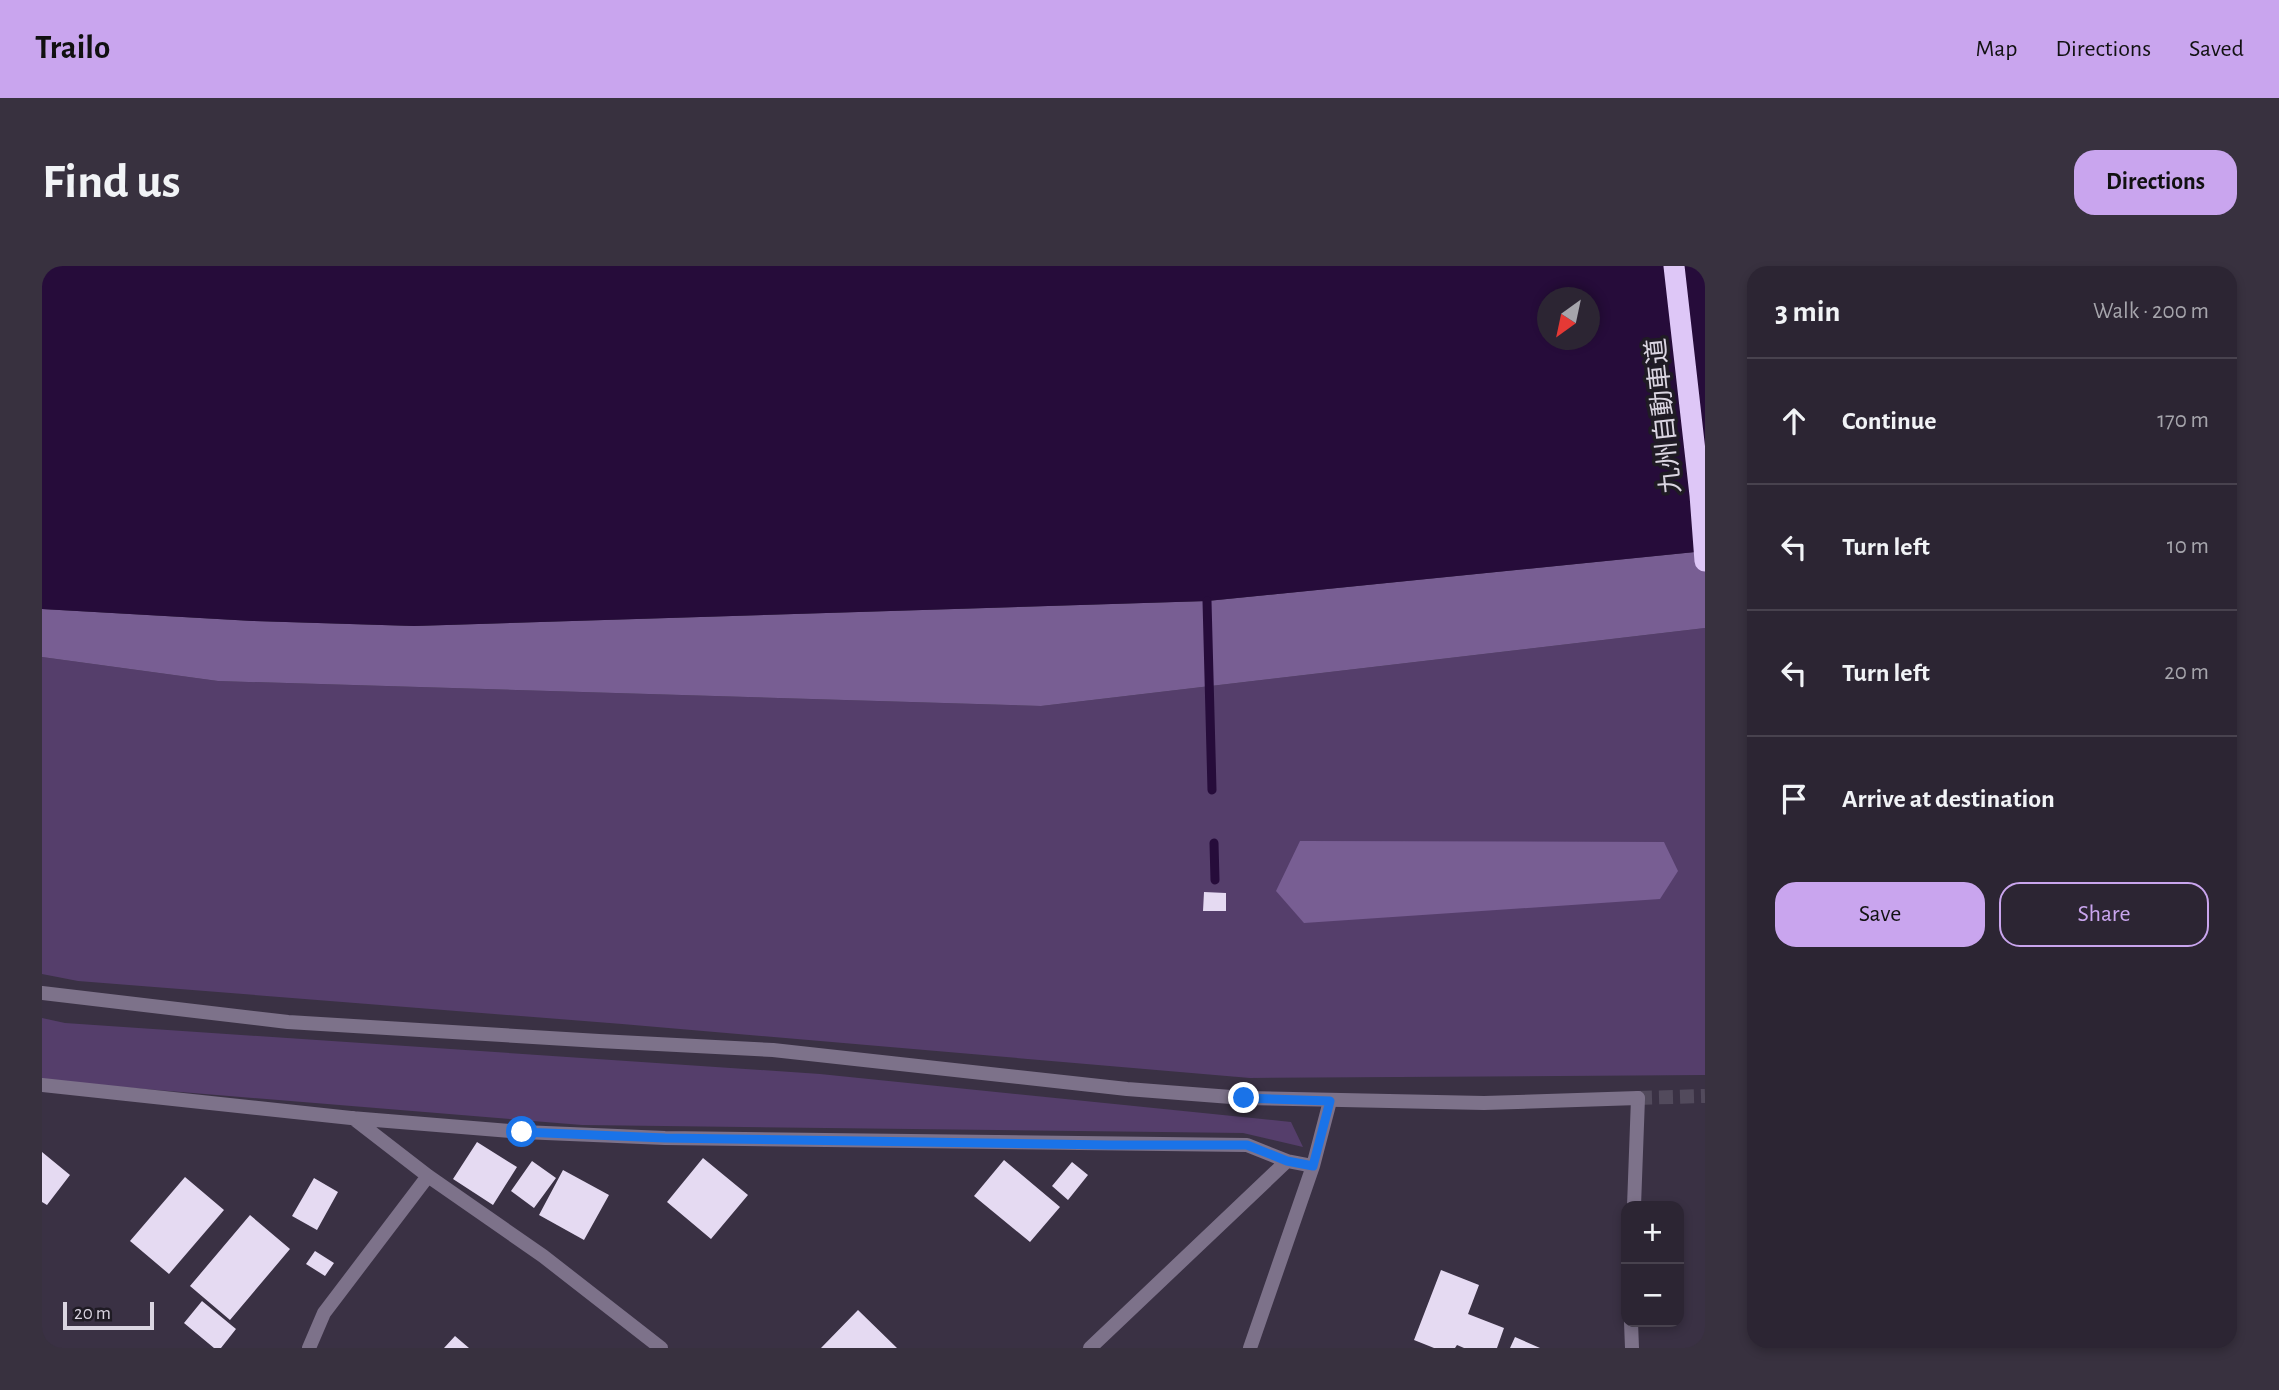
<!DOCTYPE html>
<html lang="en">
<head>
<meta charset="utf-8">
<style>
	:root { --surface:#2c2533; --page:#38313f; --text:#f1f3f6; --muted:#a6a5ac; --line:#48424e; --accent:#c9a5ee }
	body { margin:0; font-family:"Alegreya Sans","Noto Sans JP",sans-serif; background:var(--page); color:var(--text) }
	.controls { position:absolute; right:21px; bottom:21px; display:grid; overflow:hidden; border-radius:14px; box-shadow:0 4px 10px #0003 }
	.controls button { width:63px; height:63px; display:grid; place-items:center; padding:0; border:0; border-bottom:2px solid var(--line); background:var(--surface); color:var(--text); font:35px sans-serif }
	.compass { position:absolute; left:1495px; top:21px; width:63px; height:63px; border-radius:50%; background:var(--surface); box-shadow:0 4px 10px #0003; rotate:213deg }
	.scale { position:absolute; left:21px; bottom:18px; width:91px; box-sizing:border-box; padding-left:7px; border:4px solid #dad5e1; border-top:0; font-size:19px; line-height:24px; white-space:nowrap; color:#dad5e1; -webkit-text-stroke:5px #1f1b24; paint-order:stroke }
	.stop { position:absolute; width:21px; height:21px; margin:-16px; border:5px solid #1a73e8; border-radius:50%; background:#fff }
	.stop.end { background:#1a73e8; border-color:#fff; box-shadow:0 2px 7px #0008 }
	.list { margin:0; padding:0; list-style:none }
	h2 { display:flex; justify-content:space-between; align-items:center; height:91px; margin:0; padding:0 28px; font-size:30px }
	h2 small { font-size:23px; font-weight:400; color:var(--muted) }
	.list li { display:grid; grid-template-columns:46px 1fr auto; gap:21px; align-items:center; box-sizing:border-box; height:126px; padding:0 28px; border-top:2px solid var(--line) }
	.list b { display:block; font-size:26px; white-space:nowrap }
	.list em { font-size:23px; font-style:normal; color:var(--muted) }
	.actions { display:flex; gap:14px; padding:21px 28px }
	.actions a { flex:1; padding:16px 0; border:2px solid var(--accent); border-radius:21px; text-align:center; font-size:24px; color:var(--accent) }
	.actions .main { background:var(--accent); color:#111 }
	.icon { flex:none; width:38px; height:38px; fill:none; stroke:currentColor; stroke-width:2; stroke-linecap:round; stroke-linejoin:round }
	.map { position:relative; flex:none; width:1663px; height:1082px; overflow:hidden; border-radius:21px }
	header { display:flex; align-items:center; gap:42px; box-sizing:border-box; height:98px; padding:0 35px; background:var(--accent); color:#111 }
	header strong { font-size:33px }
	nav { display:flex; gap:38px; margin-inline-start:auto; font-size:24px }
	.intro { display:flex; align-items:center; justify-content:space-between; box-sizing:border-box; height:168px; padding:0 42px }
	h1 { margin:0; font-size:49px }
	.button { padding:18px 32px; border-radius:21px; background:var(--accent); color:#111; font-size:24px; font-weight:700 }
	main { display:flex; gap:42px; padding:0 42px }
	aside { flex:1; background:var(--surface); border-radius:21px; box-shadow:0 4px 10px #0003 }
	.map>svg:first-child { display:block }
</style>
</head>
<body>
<header>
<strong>Trailo</strong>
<nav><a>Map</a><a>Directions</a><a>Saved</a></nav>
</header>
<div class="intro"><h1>Find us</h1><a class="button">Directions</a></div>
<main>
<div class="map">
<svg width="1663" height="1082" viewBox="0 0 1663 1082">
	<rect width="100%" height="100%" fill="#3a3144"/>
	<path fill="#553e6b" d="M1663,362V809L1208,812L580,758L36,715L0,708V391L176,415L999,440Z
		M0,752L23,757L778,808L1249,856L1261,881L1201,867L540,859L6,815L0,814Z"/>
	<path fill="#785e93" d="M1663,285V362L999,440L176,415L0,391V343L211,355L372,360L1165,335Z
		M1258,575L1622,576L1636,605L1618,633L1262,657L1234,625Z"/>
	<path fill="#260c3a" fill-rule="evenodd" d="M0,0H1663V285L1165,335L372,360L211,355L0,343ZM1506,32H1548V74H1506Z"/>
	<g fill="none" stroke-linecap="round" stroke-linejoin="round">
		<path stroke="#260c3a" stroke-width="9" d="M1165,335L1170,524
			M1172,577L1173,614"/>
	</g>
	<path fill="#e5daf2" d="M1162,626L1184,627V645H1161Z
		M435,876L475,901L451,939L411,913Z
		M0,886L28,909L5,939L0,936Z
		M661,892L706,929L669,973L625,936Z
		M962,894L1018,941L988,976L932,930Z
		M490,895L514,912L492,942L469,925Z
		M1030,896L1046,909L1026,934L1010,920Z
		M521,904L567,929L542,974L497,949Z
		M143,911L182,944L127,1008L88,975Z
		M272,912L296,926L275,964L250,950Z
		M208,949L248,983L188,1054L148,1020Z
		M273,985L292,997L283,1010L264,998Z
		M1399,1004L1437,1019L1426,1048L1462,1062L1455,1082H1422L1415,1079L1413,1082H1392L1372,1074Z
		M160,1035L194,1063L179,1082H172L142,1057Z
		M816,1044L855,1082H779Z
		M413,1070L427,1082H402Z
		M1473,1071L1498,1082H1468Z"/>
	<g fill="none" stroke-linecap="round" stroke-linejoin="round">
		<path stroke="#524a5c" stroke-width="14" stroke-dasharray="14 7" stroke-linecap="butt" d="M1596,832L1663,830"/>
		<path stroke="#7d728a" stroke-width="14" d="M0,819L309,852L480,866L623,872L1205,879L1245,895L1271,900
			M311,852L386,910L501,990L619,1082
			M1592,940L1596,832
			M1589,1056L1590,1082
			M267,1082L282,1047L386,910
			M1048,1082L1245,895
			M1208,1082L1271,900L1288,835"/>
		<path stroke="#7d728a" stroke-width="14" d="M0,727L246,756L557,775L731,784L1085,823L1202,832L1442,837L1596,832"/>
		<path stroke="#dec7f7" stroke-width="21" d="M1632,0L1658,229L1663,295"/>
	</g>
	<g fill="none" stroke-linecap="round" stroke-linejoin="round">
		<path stroke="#1a73e8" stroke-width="9" d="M480,866L623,872L1067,879H1205L1245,895L1271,900L1288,835L1202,832"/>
	</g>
	<g text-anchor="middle" stroke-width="7" stroke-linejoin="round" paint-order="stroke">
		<g font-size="26" fill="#dad5e1" stroke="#1f1b24">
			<text transform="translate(1621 150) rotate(-96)" y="9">九州自動車道</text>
		</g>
	</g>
</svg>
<div class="controls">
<button>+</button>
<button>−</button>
</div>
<svg class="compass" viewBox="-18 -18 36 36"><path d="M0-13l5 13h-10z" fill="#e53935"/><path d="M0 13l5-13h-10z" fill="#a6a5ac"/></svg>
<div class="scale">20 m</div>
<div class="stop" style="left:480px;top:866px"></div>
<div class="stop end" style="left:1202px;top:832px"></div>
</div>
<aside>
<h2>3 min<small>Walk · 200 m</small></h2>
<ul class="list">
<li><svg class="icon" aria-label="ahead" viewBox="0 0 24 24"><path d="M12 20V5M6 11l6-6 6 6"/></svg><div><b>Continue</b></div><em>170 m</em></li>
<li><svg class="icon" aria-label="left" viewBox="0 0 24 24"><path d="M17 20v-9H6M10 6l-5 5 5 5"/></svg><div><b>Turn left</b></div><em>10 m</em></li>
<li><svg class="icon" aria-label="left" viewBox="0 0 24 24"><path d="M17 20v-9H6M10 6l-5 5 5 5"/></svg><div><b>Turn left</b></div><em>20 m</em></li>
<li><svg class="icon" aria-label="arrive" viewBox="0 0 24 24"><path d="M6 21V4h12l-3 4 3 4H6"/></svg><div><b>Arrive at destination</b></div></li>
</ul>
<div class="actions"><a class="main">Save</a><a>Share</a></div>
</aside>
</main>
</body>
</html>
